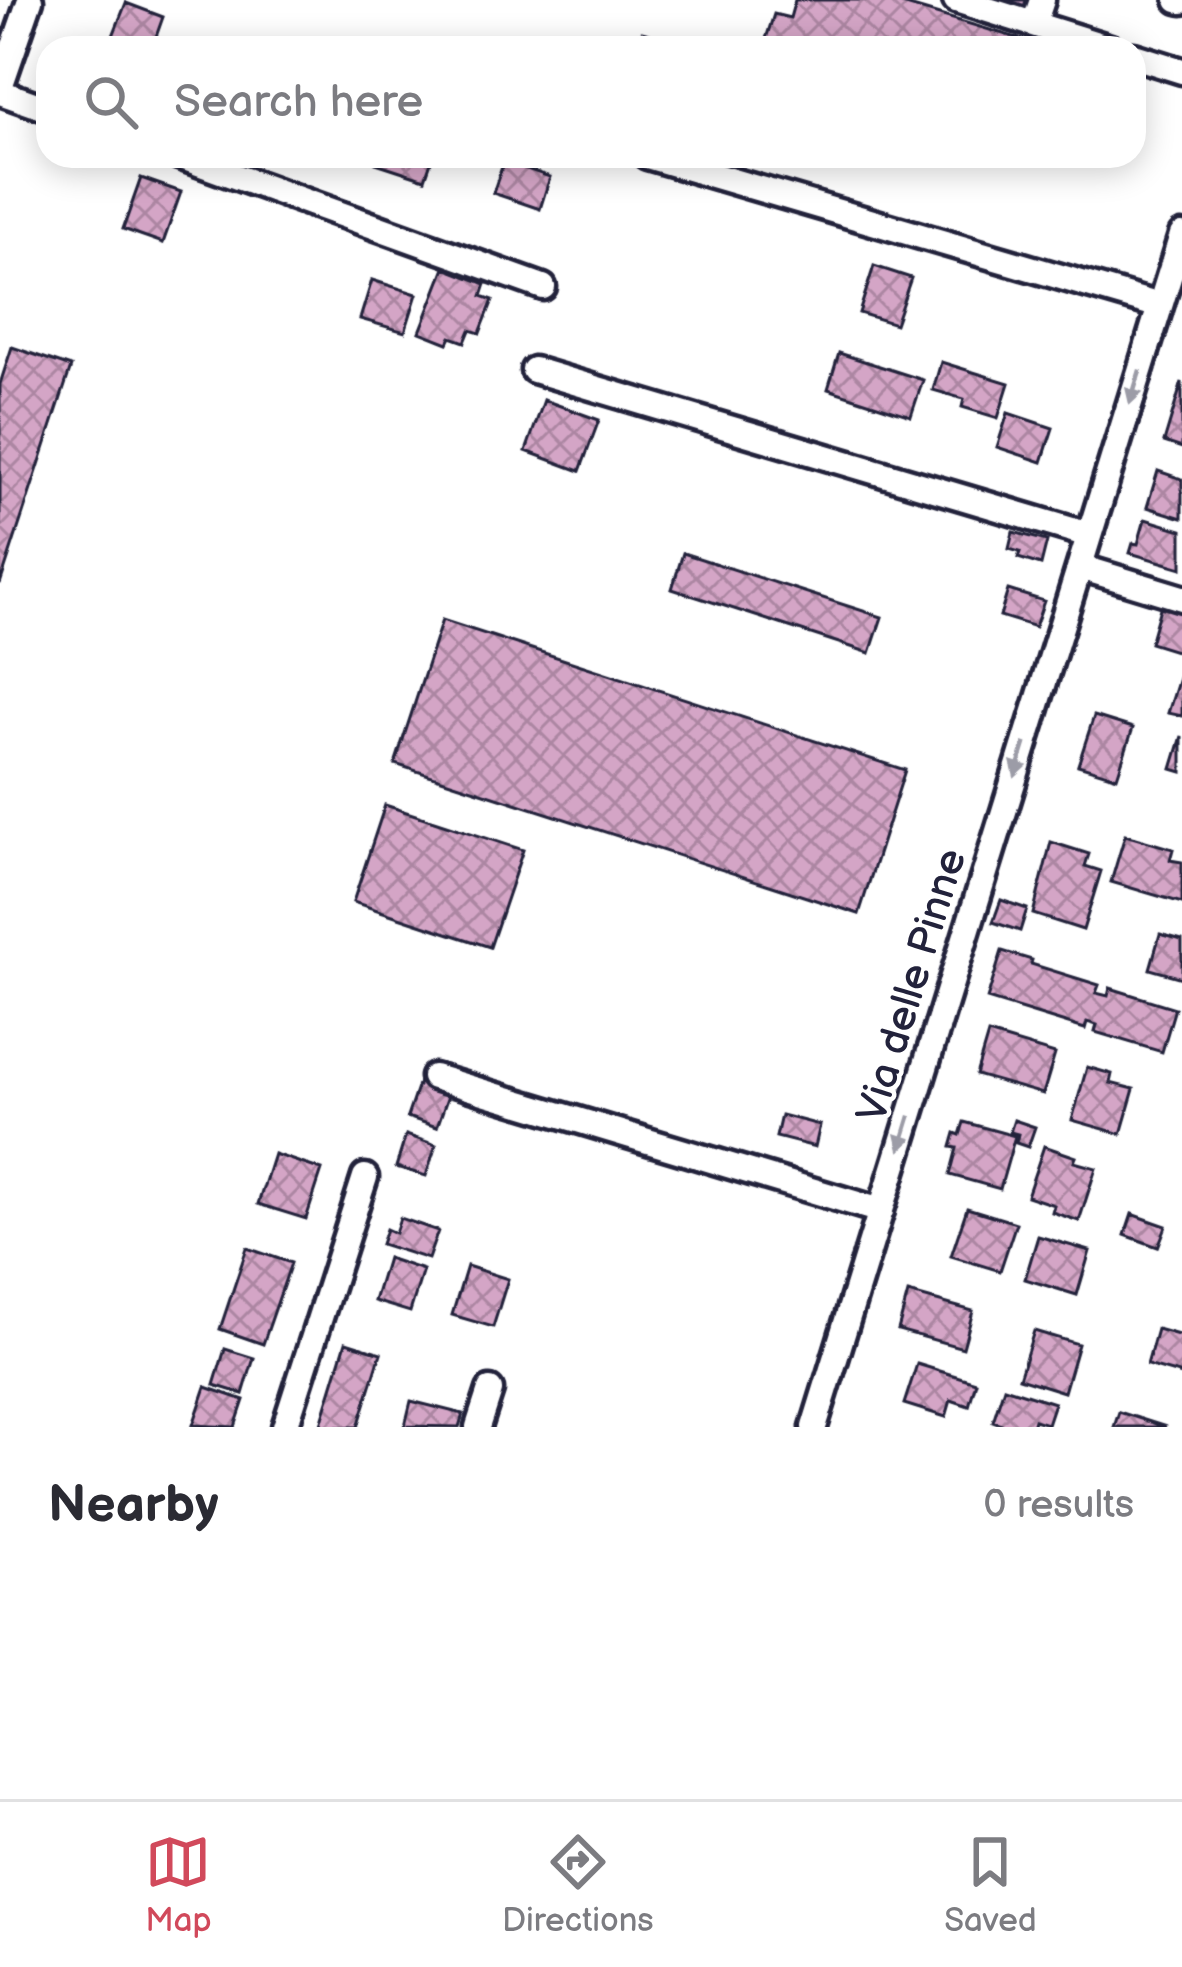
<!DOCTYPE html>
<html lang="en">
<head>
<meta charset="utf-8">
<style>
	:root { --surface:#fff; --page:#f7f7f7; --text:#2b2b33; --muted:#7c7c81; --line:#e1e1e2; --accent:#d1495b }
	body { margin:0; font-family:"Balsamiq Sans",sans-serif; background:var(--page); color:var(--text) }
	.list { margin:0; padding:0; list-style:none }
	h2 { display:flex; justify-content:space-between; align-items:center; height:156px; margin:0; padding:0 48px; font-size:51px }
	h2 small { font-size:39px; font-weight:400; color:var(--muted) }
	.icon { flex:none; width:66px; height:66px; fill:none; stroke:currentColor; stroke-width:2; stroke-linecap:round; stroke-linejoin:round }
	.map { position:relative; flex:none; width:1182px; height:1427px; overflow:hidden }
	.search { position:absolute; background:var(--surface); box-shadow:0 6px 30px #0003; left:36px; right:36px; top:36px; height:132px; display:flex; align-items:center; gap:30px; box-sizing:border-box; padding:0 42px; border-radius:36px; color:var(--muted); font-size:45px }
	.sheet { height:372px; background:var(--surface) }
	nav { display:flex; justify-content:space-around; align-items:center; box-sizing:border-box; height:168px; border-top:3px solid var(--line); background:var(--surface); font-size:33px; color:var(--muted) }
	nav a { display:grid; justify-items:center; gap:6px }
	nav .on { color:var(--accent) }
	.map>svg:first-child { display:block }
</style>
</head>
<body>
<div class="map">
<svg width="1182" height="1427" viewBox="0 0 1182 1427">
	<defs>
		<pattern id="building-cross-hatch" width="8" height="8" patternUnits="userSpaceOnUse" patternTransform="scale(3)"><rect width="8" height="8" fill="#d4a5c6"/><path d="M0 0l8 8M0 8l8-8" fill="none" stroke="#ac86a2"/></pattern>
	</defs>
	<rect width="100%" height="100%" fill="#fff"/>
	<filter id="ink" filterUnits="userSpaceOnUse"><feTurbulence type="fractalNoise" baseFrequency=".00833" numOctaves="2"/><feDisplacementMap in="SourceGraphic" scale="24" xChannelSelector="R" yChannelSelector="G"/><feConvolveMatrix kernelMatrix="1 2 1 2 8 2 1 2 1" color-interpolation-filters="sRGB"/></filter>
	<g filter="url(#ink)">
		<path fill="url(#building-cross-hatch)" stroke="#22223b" stroke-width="3" d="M795,0H889L1017,38L1014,48H763L774,14L790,18Z
			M995,0H1029L1026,10Z
			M126,3L163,17L152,48H128L111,41Z
			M642,32L688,45L687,48H637Z
			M1017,38L1046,48H1014Z
			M379,156H433L425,179L376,163Z
			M504,161L550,177L540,209L493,193Z
			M141,178L181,192L163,243L123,229Z
			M874,266L911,278L895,324L859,313Z
			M445,268L486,284L482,296L493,300L480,333L470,330L465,342L451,337L448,343L420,332Z
			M372,280L417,294L405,332L360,319Z
			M12,347L71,367L0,584V384Z
			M839,353L923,380L911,416L828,389Z
			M941,362L1009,383L998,418L962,407L964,399L933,390Z
			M1182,382V448L1164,442Z
			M544,400L599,420L580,471L526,451Z
			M1008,413L1053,428L1042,462L997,447Z
			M1158,471L1182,479V518L1147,507Z
			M1145,519L1182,530V568L1130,553L1133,543L1138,544Z
			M1013,532L1047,541L1041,565L1018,558L1020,552L1009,549Z
			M683,553L882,617L870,653L672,589Z
			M1008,590L1044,601L1035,627L1000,616Z
			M1162,601L1182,607V653L1150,643Z
			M442,620L905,770L859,914L395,764Z
			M1180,675L1182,676V716L1168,713Z
			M1094,716L1133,728L1117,777L1078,765Z
			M1182,736V772L1172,769Z
			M385,805L523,850L490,947L353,902Z
			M1125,835L1173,849L1170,860L1182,862V903L1111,882Z
			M1051,842L1089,854L1085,866L1101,871L1083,930L1033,914Z
			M1001,900L1027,909L1020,931L993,922Z
			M1160,934L1182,940V978L1150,969Z
			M1002,951L1032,960L1031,964L1099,985L1096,993L1108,996L1110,988L1175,1008L1162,1052L1095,1032L1097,1025L1087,1022L1085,1029L987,999Z
			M988,1034L1055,1054L1043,1094L976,1075Z
			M1087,1067L1112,1074L1110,1083L1134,1089L1121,1134L1072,1120Z
			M419,1082L449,1093L437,1127L407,1117Z
			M781,1115L820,1125L815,1147L776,1137Z
			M1014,1120L1035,1127L1028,1147L1016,1143L1018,1134L1010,1132Z
			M964,1122L1015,1136L1000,1189L950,1175L957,1148L951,1147L955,1133L960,1135Z
			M406,1135L436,1145L426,1176L396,1167Z
			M1044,1146L1076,1157L1074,1162L1096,1168L1079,1221L1052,1212L1054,1205L1027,1196Z
			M274,1154L322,1170L306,1219L258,1204Z
			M967,1208L1016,1223L1000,1271L951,1256Z
			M1132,1214L1166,1226L1158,1247L1125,1235Z
			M400,1218L438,1231L428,1259L381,1244L386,1229L395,1233Z
			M1038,1236L1090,1251L1077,1295L1025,1279Z
			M247,1248L291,1263L263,1344L220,1329Z
			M387,1258L423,1270L410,1312L374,1301Z
			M467,1266L508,1279L493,1327L452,1315Z
			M908,1293L973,1311L963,1348L898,1330Z
			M1157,1329L1182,1336V1375L1147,1365Z
			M1034,1331L1078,1344L1064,1392L1019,1378Z
			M346,1342L381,1353L358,1427H320Z
			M225,1349L254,1358L243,1394L214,1385Z
			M917,1364L976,1382L969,1406L951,1400L946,1417L904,1404Z
			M206,1387L244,1400L235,1427L193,1425Z
			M1004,1387L1054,1403L1047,1424L1034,1420L1032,1427H1000L1001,1424L993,1421Z
			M411,1401L463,1414L459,1427L405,1426Z
			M1119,1412L1166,1427H1114Z"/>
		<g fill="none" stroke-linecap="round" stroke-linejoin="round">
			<defs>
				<path id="minor" d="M956,0L1110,48
					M1178,0L1182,1
					M1034,24L1042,0
					M1134,56L1182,71
					M0,87L30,0
					M0,92L48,109
					M179,156L543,287
					M647,156L1160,306
					M534,370L1089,535
					M1080,567L1182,598
					M434,1077L881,1211
					M285,1427L365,1177
					M478,1427L490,1390
					M814,1427L1182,235"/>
			</defs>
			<use href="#minor" stroke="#22223b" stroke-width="33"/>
			<use href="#minor" stroke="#fff" stroke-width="24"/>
		</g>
		<defs><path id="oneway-solid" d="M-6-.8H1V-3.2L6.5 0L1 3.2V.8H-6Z" transform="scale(3)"/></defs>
		<g fill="#9c9ca7">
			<use href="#oneway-solid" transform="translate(1135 387) rotate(107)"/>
			<use href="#oneway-solid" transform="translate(1020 760) rotate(107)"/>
			<use href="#oneway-solid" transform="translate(905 1133) rotate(107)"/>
		</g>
	</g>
	<g text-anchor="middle" stroke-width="9" stroke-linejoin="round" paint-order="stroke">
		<g font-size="42" fill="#22223b" stroke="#fff">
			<text transform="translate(910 985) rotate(-73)" y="15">Via delle Pinne</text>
		</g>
	</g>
</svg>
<div class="search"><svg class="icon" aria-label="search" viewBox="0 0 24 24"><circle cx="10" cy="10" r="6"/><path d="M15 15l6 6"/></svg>Search here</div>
</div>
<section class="sheet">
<h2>Nearby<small>0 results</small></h2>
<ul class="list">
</ul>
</section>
<nav>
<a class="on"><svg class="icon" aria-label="map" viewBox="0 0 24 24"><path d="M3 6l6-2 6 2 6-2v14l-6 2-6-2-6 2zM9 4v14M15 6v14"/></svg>Map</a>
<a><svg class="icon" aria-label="directions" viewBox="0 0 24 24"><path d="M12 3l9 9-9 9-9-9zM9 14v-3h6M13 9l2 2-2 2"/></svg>Directions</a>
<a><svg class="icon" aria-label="saved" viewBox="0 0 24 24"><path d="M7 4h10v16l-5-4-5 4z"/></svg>Saved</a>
</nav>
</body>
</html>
